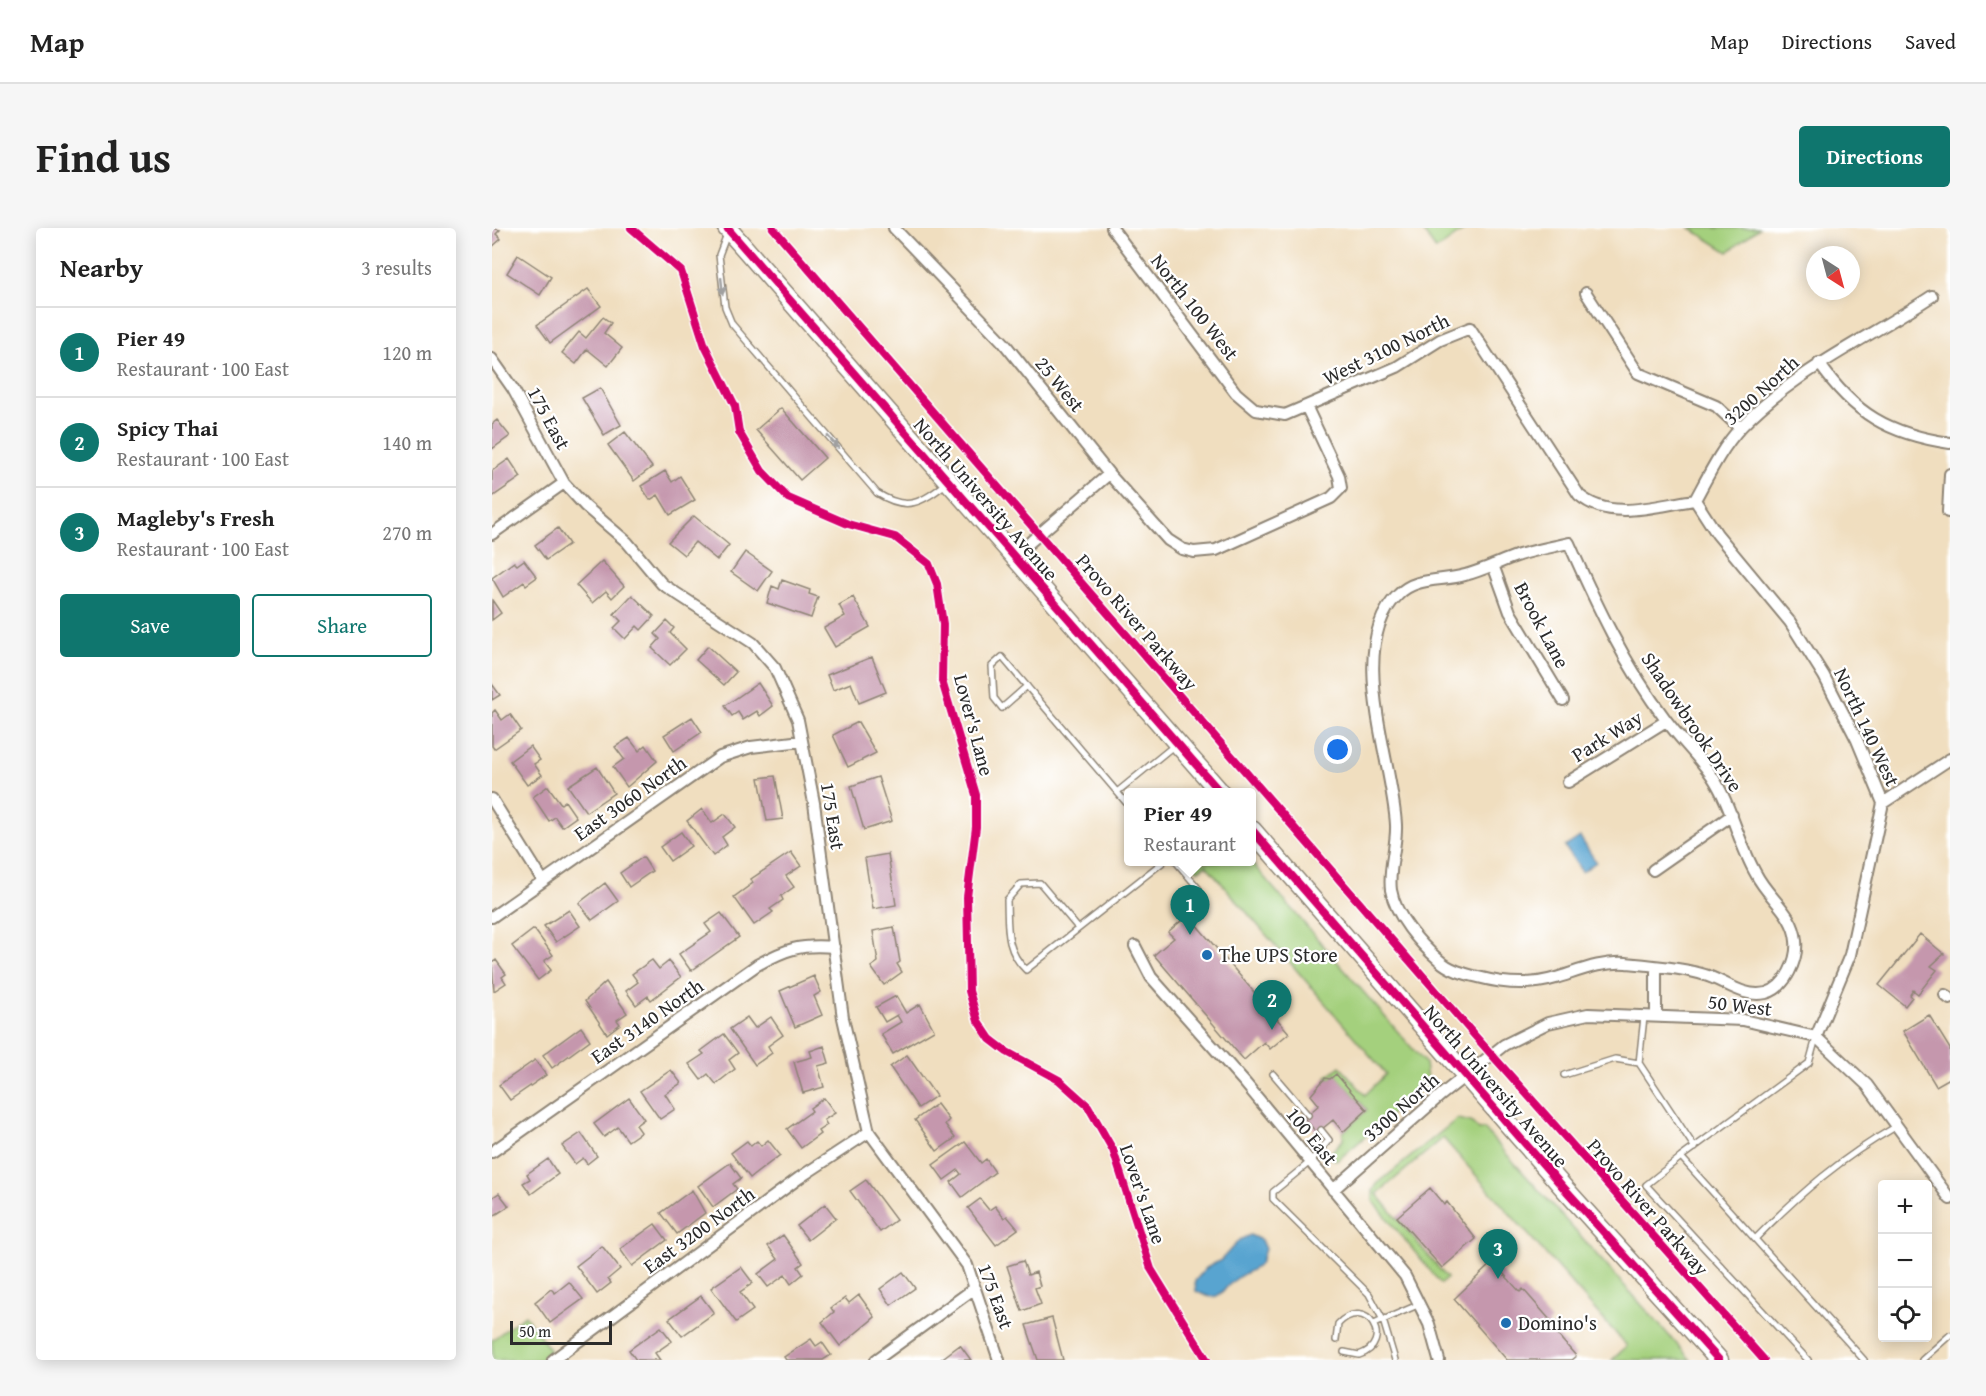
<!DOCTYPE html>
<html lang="en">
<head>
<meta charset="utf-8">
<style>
	:root { --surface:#fff; --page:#f6f6f6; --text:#222; --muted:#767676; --line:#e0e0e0; --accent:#0f766e }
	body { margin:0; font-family:"Gentium Book Plus",serif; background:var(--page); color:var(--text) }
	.controls { position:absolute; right:18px; bottom:18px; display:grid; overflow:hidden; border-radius:6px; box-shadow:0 3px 15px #0003 }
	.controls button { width:54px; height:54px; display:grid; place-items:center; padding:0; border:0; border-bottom:2px solid var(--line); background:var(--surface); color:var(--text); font:30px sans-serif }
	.compass { position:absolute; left:1314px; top:18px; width:54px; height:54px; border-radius:50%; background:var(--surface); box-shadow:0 3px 15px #0003; rotate:144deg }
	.scale { position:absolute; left:18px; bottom:15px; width:102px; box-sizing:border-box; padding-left:6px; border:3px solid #2b2b2b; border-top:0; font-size:16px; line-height:21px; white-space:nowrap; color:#2b2b2b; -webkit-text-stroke:4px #fff; paint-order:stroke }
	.you { position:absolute; left:846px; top:522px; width:21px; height:21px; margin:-15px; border:4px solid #fff; border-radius:50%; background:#1a73e8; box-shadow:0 0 0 9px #1a73e833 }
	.badge { display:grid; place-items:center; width:39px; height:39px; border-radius:50%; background:var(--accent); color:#fff; font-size:20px; font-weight:700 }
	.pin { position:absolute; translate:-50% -50px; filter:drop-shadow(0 2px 3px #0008) }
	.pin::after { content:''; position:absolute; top:32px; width:21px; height:18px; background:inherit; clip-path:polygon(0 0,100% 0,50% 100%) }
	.popup { position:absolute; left:632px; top:560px; width:132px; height:78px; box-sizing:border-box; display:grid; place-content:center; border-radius:6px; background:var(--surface); filter:drop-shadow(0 2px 4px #0005); font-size:20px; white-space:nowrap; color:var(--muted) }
	.popup b { font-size:22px; color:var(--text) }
	.popup::after { content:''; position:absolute; left:50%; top:100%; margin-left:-12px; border:12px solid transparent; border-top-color:var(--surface) }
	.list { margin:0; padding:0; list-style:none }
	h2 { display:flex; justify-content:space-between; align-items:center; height:78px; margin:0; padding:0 24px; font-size:26px }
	h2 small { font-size:20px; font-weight:400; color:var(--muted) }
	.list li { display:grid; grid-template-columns:39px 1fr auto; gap:18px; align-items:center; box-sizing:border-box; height:90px; padding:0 24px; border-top:2px solid var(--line) }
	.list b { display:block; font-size:22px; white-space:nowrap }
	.list p { margin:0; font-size:20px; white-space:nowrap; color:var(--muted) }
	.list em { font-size:20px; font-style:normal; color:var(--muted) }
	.actions { display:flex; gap:12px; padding:18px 24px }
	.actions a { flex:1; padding:14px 0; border:2px solid var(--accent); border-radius:6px; text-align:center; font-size:21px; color:var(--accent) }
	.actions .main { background:var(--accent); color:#fff }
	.icon { flex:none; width:33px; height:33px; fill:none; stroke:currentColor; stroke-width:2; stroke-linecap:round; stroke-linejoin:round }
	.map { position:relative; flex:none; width:1458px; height:1132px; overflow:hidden; border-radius:6px }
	header { display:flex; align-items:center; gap:36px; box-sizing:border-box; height:84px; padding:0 30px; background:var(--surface); border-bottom:2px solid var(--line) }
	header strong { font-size:28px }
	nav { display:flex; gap:33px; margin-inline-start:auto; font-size:21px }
	.intro { display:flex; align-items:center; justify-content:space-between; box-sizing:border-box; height:144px; padding:0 36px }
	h1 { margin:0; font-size:42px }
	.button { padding:15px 27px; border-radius:6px; background:var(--accent); color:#fff; font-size:21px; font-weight:700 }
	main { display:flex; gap:36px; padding:0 36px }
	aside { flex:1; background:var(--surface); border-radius:6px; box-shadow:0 3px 15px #0003 }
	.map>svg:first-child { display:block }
</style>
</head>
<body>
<header>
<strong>Map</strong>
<nav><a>Map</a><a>Directions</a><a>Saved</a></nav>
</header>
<div class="intro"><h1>Find us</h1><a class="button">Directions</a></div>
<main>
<aside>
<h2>Nearby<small>3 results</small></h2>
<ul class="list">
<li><span class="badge">1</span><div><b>Pier 49</b><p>Restaurant · 100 East</p></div><em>120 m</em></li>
<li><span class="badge">2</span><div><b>Spicy Thai</b><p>Restaurant · 100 East</p></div><em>140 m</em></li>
<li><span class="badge">3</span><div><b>Magleby's Fresh</b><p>Restaurant · 100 East</p></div><em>270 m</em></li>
</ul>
<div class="actions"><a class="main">Save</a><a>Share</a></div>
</aside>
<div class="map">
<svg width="1458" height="1132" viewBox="0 0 1458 1132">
	<rect width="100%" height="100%" fill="#fff"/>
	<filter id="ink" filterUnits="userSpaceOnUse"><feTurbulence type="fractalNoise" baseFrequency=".0167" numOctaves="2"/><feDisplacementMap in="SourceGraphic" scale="12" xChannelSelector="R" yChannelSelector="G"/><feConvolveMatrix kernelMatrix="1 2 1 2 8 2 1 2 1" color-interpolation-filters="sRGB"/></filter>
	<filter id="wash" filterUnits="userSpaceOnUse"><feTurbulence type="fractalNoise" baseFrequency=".008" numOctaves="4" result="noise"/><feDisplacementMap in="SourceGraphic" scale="24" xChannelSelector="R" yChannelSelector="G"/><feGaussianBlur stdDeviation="1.35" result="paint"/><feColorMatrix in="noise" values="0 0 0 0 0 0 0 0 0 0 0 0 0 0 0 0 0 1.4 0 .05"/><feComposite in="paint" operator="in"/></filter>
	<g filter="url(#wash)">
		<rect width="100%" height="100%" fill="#f0debf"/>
		<path fill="#a4d07d" stroke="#687e54" stroke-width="1.5" d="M929,0H975L944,22Z
			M1198,0H1267L1236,24Z
			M709,634H759L933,835L935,852L931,859L846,932L840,931L836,927L851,912V904L875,882L844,847L838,851L835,848L848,838L873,867L894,846L714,637L706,642L702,639Z
			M965,891L979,894L987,902L992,901L1199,1132H1120L1135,1118L951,910L885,966L955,1050L949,1056L881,973V963L885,956Z
			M33,1087L58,1122L48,1132H1L0,1112Z"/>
		<path fill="#58a4d0" stroke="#42687e" stroke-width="1.5" d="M1088,609L1104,634L1090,644L1073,619Z
			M758,1007L769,1012L773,1021L768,1036C761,1043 751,1045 744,1051C727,1063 729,1077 704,1063L703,1053L714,1040L729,1032L747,1012Z"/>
		<g id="blocks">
			<path fill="#c597ad" d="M0,0L8,2L4,6L9,11L0,19Z
				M26,27L59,49L48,67L15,45Z
				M96,61L109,78L58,115L45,97Z
				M111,89L119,95L112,105L130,120L116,138L95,121L84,136L70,125L87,104L94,110Z
				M108,160L129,197L112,207L90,170Z
				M289,180L333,230L308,252L264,202Z
				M5,192L18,208L0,221V196Z
				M133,204L160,239L142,253L116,217Z
				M17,231L29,249L0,269V243Z
				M173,243L180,254L188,248L203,272L178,287L166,267L158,272L149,258Z
				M202,288L237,317L225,332L203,314L192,327L176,314Z
				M66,300L77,316L54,332L43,317Z
				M253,324L280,343L266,363L239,344Z
				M32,332L45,349L34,357L32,354L11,369L0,350L22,334L25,337Z
				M110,333L132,358L120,370L114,363L100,375L84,357Z
				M290,352L318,362L317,366L326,369L319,390L275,375L280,358L287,361Z
				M140,367L162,388L149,402L145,398L133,411L122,400L129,393L122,386Z
				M361,369L378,399L343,419L332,400L353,388L347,377Z
				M0,372L9,385L0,392Z
				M175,393L182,400L178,405L194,421L178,437L160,420L168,411L163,406Z
				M216,418L244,444L232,457L204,432Z
				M380,429L394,464L367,475L359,455L341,462L335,447Z
				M266,455L281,478L268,488L265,483L251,492L246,484L240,488L233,478Z
				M0,456L8,467L0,472Z
				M3,482L10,492L18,486L29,502L2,521L0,518V485Z
				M200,489L210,504L182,523L172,507Z
				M366,494L384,525L356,539L341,507Z
				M137,510L147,523L154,517L165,533L135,559L121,539L132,531L123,519Z
				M38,518L48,532L42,536L50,547L35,557L18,533Z
				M105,539L122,565L94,584L76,558Z
				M283,548L291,591L275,593L267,550Z
				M386,549L400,593L372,602L359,558Z
				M56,558L69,576L73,573L84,589L70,599L63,589L57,593L41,569Z
				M210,581L220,595L233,586L243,599L230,609L235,617L221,628L195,593Z
				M189,604L199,618L178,633L168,619Z
				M299,624L309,638L294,648L302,659L289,668L291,672L278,681L281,684L262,697L242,669L261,655L259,651Z
				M396,626L404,677L381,681L373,630Z
				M151,629L160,643L137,659L128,645Z
				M113,655L126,673L100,692L87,675Z
				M77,682L88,698L64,714L52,698Z
				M229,685L247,709L199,743L187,726L219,704L213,696Z
				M696,687L797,805L778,821L772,814L752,832L662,727L682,710L676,704Z
				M402,699L408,734L405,736L410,744L392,757L379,739L386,734L381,703Z
				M42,701L61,727L52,733L59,742L46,752L20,718Z
				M1428,706L1452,726L1439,738L1445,742L1426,766L1421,762L1418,767L1420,769L1413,778L1387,757Z
				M4,732L14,746L10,749L14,755L2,763L0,735Z
				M160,732L167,741L177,733L189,749L159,772L156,768L144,777L134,763L146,754L140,746Z
				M322,748L329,764L322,768L330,787L303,799L288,763Z
				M114,754L135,785L125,792L128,796L115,806L93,773Z
				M404,768L414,785L428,776L442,802L401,826L389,806L409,794L405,787L393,794L384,779Z
				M1437,787L1458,821V850L1444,858L1411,803Z
				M255,789L263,800L279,789L291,807L276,818L280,825L263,837L238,801Z
				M89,799L98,812L60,840L51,827Z
				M232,806L246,825L237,832L243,841L224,856L216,846L209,852L197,836L212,826L209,823Z
				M332,818L337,835L326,838L332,859L311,865L302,834L320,829L318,823Z
				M415,827L444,868L426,880L398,839Z
				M43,832L54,847L18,872L7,857Z
				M179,842L189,855L173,866L183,881L168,891L148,863Z
				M844,846L875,882L851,904L841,892L825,905L812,890L827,877L819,867L833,850L838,851Z
				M137,870L152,891L144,897L149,904L136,913L126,899L112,909L102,896Z
				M332,870L343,885L332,892L335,897L326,903L328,906L309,920L295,901L320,883L318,880Z
				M445,876L457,892L453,896L463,910L445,923L423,892Z
				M89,905L105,928L95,936L91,930L83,936L70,918Z
				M276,912L288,927L258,950L239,925L255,913L259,918L265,913L269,918Z
				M473,914L489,935L494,931L503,944L470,969L459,954L469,946L466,942L452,952L441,937Z
				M56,931L66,946L39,966L31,955L38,951L35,946Z
				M238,935L249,950L241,956L245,961L221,979L206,958Z
				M374,952L404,992L388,1004L358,963Z
				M938,960L952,977L955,974L984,1011L950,1040L905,989Z
				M200,962L213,985L185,1006L169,985Z
				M7,965L17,978L0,989V970Z
				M488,971L497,982L503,978L512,990L515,988L526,1001L504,1017L476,980Z
				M333,976L344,990L316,1012L305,998Z
				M163,996L175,1012L140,1038L128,1021Z
				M291,1007L311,1035L306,1039L311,1046L299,1056L293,1047L276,1059L266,1046L286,1031L276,1018Z
				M110,1018L128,1041L116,1051L119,1055L105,1066L84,1038Z
				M531,1033L536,1047L544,1044L548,1058L543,1060L549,1076L530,1083L515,1038Z
				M1001,1034L1028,1064L1031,1061L1059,1093L1056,1096L1084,1128L1079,1132H1015L962,1071Z
				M249,1039L261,1055L248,1064L261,1082L244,1094L219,1060Z
				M411,1044L423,1060L399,1077L388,1061Z
				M77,1054L91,1071L58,1095L43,1074L59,1061L63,1065Z
				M367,1067L383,1089L348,1118L330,1094L342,1084L339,1080L353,1070L357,1075Z
				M209,1068L222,1085L190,1108L177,1091Z
				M560,1090L571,1132H546L534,1097Z
				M169,1099L180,1113L163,1125L168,1132H144L137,1122Z
				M319,1111L324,1118L330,1114L339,1127L331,1132H294L292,1129Z
				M468,1117L479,1132H448Z"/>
		</g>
	</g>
	<g filter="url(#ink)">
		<use href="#blocks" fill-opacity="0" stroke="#8e8475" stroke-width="1.5"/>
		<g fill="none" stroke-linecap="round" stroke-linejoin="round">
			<defs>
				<path id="service" d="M235,6L227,27L233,79L240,96L385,265C415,284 429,275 455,255
					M535,458L510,480L502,470L500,438L510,429L625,564L684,516
					M625,564L636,577
					M684,634L707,661
					M586,700L548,655L529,656L515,672C516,699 513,722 534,742L671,634
					M1152,789L1147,835L1203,920
					M781,846L816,887
					M1072,847L1123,831L1147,835
					M829,902L837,912L818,934L781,964V971L877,1066L891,1092L928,1076
					M1189,929L1317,835L1324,810
					M1263,1011C1308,965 1349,930 1405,898
					M882,1096L891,1092L903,1132
					M844,1112L846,1096C874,1066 904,1115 867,1127L852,1124
					M1316,1132L1154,957L1189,929L1372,1132
					M1430,1132L1458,1107"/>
				<path id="minor" d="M402,0L512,115L617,246L676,312L690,321L702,324L724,322L839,270L849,260L847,248L815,180
					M620,0L744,165L764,182L793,187L905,139L948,112L978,100L1087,267C1118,294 1165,277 1203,272C1216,248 1230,219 1250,198C1304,142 1375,111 1440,68
					M1094,65L1146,145L1224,178L1248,200
					M0,131L21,161L72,255L93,278L135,314L170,356L261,415L283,440L306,492L322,575L351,790L377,904L475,1037L507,1132
					M1327,135C1362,186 1397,206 1458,215
					M1203,272L1225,306L1298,394L1332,448L1365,512L1391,575L1358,727L1324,809
					M1456,284L1458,246
					M0,306L72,255
					M1077,315C1104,376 1133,438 1174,492C1188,511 1206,528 1220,548C1240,578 1246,615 1264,646C1276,670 1302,685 1304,713C1306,731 1294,760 1274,765C1251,770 1233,753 1213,747C1193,740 1156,737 1134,735C1110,733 1087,743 1064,750C1038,758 1012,756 986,749C973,746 957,742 947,732C928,716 903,687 899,662C896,641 905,618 904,597C901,534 853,417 906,367C924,348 950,354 973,347C992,342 1009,333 1027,327C1043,322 1060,319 1077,315Z
					M522,328L617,246
					M1001,337L1018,384L1071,472
					M1076,554L1174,493
					M0,571L51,653
					M1391,575L1458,531
					M1161,642L1240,587
					M0,689L228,529L259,519L310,513
					M643,718L659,749L754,856L913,1048L937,1096L947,1132
					M1164,740V787
					M1453,767L1458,771
					M0,924L265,737C294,721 308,716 342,719
					M841,962L949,867L1012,817L1056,795L1096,786L1251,792L1324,809L1375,857L1458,971
					M61,1132L307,950L377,904
					M384,1132L483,1060"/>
				<path id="trunk" d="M235,0L728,564
					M760,602L1071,959L1227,1132"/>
			</defs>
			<use href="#service" stroke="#8e8475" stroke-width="8"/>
			<use href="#minor" stroke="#8e8475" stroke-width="14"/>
			<use href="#trunk" stroke="#8e8475" stroke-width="21"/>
			<use href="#service" stroke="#fff" stroke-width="5"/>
			<use href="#minor" stroke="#fff" stroke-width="10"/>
			<use href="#trunk" stroke="#fff" stroke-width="18"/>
			<defs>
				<path id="cycleway" d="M139,0L189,43L213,118L243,178L247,204L270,243L296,270L356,296L403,309L437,336L445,356L451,396L450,453L484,567V599L475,669L477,763L486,793L498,811L515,824L567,852L596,878L621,922L659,1041L715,1132
					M235,0L728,564
					M281,0L984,809L1272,1132
					M760,602L1071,959L1227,1132"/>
			</defs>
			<use href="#cycleway" stroke="#fff" stroke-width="11"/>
			<use href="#cycleway" stroke="#d6006c" stroke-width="8"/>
		</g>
		<defs><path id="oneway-solid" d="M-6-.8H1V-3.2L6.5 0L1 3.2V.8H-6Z" transform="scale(1.5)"/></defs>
		<g fill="#a0a0a0">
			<use href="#oneway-solid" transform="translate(230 58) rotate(84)"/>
			<use href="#oneway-solid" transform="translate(341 214) rotate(49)"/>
		</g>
	</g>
	<g fill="#1f6fb2" stroke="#fff" stroke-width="2">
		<circle cx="715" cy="727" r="6"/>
		<circle cx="1014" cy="1095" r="6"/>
	</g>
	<g text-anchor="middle" stroke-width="4.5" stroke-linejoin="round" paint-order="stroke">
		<g font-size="20" fill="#2b2b2b" stroke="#fff">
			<text transform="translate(703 79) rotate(52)" y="7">North 100 West</text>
			<text transform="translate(894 121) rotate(-26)" y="7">West 3100 North</text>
			<text transform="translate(568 156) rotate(51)" y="7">25 West</text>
			<text transform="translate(1269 162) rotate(-42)" y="7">3200 North</text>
			<text transform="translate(57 190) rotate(62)" y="7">175 East</text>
			<text transform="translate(494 271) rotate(49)" y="7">North University Avenue</text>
			<text transform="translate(645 394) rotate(49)" y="7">Provo River Parkway</text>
			<text transform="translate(1050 397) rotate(62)" y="7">Brook Lane</text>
			<text transform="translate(1200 494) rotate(56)" y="7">Shadowbrook Drive</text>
			<text transform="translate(482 497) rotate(75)" y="7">Lover's Lane</text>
			<text transform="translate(1375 499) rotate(65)" y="7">North 140 West</text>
			<text transform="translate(1115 508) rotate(-32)" y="7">Park Way</text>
			<text transform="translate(138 570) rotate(-35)" y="7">East 3060 North</text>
			<text transform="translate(341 588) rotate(81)" y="7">175 East</text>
			<text transform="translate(1248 777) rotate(7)" y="7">50 West</text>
			<text transform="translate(155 793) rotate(-35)" y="7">East 3140 North</text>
			<text transform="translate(1004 858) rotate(49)" y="7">North University Avenue</text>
			<text transform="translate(909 879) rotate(-41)" y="7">3300 North</text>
			<text transform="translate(820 908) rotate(51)" y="7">100 East</text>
			<text transform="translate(651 966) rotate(71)" y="7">Lover's Lane</text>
			<text transform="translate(1156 979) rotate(49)" y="7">Provo River Parkway</text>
			<text transform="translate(207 1002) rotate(-36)" y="7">East 3200 North</text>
			<text transform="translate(504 1068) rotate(70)" y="7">175 East</text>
		</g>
		<g font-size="20" fill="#2b2b2b" stroke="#fff" text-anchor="start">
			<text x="727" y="734">The UPS Store</text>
			<text x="1026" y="1102">Domino's</text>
		</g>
	</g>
</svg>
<div class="controls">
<button>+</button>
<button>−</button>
<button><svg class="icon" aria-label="locate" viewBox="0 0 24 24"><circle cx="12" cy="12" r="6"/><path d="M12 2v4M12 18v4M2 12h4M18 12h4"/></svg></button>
</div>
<svg class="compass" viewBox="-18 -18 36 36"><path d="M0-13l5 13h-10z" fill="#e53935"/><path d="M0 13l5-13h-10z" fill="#767676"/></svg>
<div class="scale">50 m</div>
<div class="you"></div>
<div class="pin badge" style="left:698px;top:707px">1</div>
<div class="popup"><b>Pier 49</b>Restaurant</div>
<div class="pin badge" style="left:780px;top:802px">2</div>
<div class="pin badge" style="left:1006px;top:1051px">3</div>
</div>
</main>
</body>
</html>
